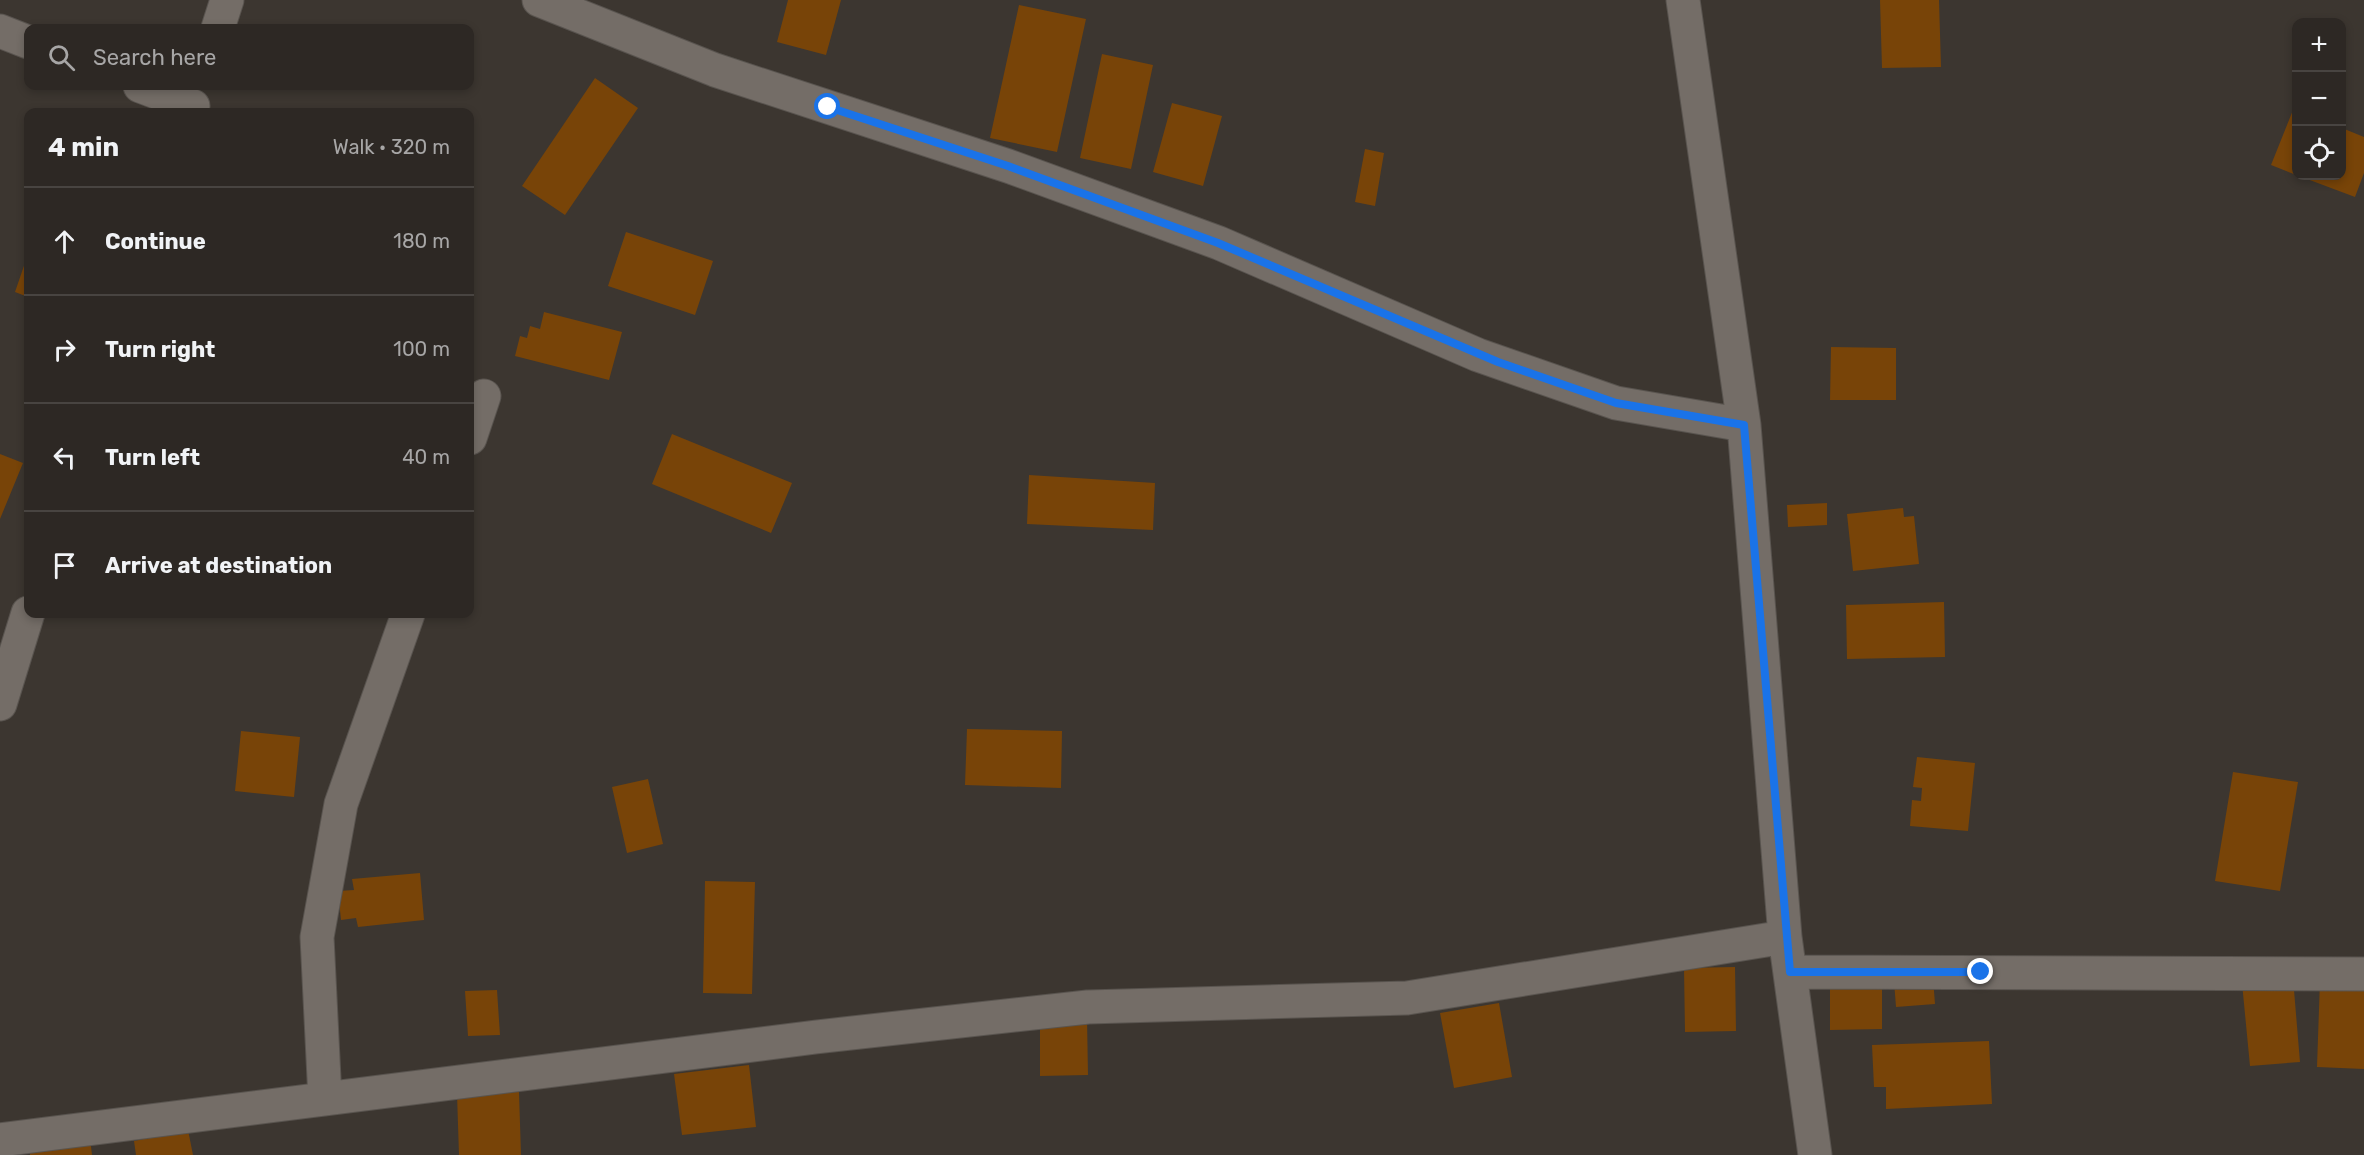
<!DOCTYPE html>
<html lang="en">
<head>
<meta charset="utf-8">
<style>
	:root { --surface:#2d2824; --page:#35302c; --text:#f1f3f6; --muted:#a7a6a6; --line:#484441 }
	body { margin:0; font-family:Rubik,sans-serif; background:var(--page); color:var(--text) }
	.controls { position:absolute; right:18px; top:18px; display:grid; overflow:hidden; border-radius:12px; box-shadow:0 3px 9px #0003 }
	.controls button { width:54px; height:54px; display:grid; place-items:center; padding:0; border:0; border-bottom:2px solid var(--line); background:var(--surface); color:var(--text); font:30px sans-serif }
	.stop { position:absolute; width:18px; height:18px; margin:-14px; border:4px solid #1a73e8; border-radius:50%; background:#fff }
	.stop.end { background:#1a73e8; border-color:#fff; box-shadow:0 2px 6px #0008 }
	.list { margin:0; padding:0; list-style:none }
	h2 { display:flex; justify-content:space-between; align-items:center; height:78px; margin:0; padding:0 24px; font-size:26px }
	h2 small { font-size:20px; font-weight:400; color:var(--muted) }
	.list li { display:grid; grid-template-columns:39px 1fr auto; gap:18px; align-items:center; box-sizing:border-box; height:108px; padding:0 24px; border-top:2px solid var(--line) }
	.list b { display:block; font-size:22px; white-space:nowrap }
	.list em { font-size:20px; font-style:normal; color:var(--muted) }
	.icon { flex:none; width:33px; height:33px; fill:none; stroke:currentColor; stroke-width:2; stroke-linecap:round; stroke-linejoin:round }
	.map { position:relative; flex:none; width:2364px; height:1155px; overflow:hidden }
	.search { position:absolute; background:var(--surface); box-shadow:0 3px 9px #0003; left:24px; top:24px; width:450px; height:66px; display:flex; align-items:center; gap:15px; box-sizing:border-box; padding:0 21px; border-radius:12px; color:var(--muted); font-size:22px }
	.panel { position:absolute; background:var(--surface); box-shadow:0 3px 9px #0003; left:24px; top:108px; width:450px; height:510px; border-radius:12px }
	.map>svg:first-child { display:block }
</style>
</head>
<body>
<div class="map">
<svg width="2364" height="1155" viewBox="0 0 2364 1155">
	<rect width="100%" height="100%" fill="#3c3630"/>
	<path fill="#784408" d="M788,0H841L826,55L777,42Z
		M1880,0H1939L1941,67L1882,68Z
		M1019,5L1086,19L1057,152L990,138Z
		M1102,54L1153,65L1131,169L1080,158Z
		M595,78L638,108L565,215L522,186Z
		M1172,103L1222,116L1203,186L1153,172Z
		M2293,110L2296,111V175L2271,165Z
		M2342,128L2364,137V173L2355,197L2299,176H2342Z
		M1365,149L1384,153L1375,206L1355,202Z
		M626,232L713,261L695,315L608,286Z
		M28,254V297L15,292Z
		M544,312L622,332L609,380L515,356L520,336L527,338L530,326L540,329Z
		M1831,347L1896,348V400H1830Z
		M672,434L792,483L771,533L652,484Z
		M0,454L23,463L0,519Z
		M1029,475L1155,483L1153,530L1027,524Z
		M1827,503V525L1788,527L1787,505Z
		M1903,508L1904,517L1914,516L1919,564L1853,571L1847,514Z
		M1944,602L1945,657L1847,659L1846,605Z
		M967,729L1062,731L1061,788L965,785Z
		M241,731L300,737L294,797L235,791Z
		M1917,757L1975,763L1968,831L1910,826L1912,800L1921,801L1922,788L1913,787Z
		M2233,772L2298,782L2280,891L2215,881Z
		M648,779L663,844L627,853L612,787Z
		M420,873L424,920L358,927L356,918L341,920L338,891L354,890L352,879Z
		M705,881L755,882L752,994L703,993Z
		M1735,967L1736,1031L1685,1032L1684,968Z
		M1882,975V1029L1830,1030V976Z
		M1933,978L1935,1004L1896,1007L1894,981Z
		M2293,978L2300,1062L2250,1066L2242,983Z
		M2320,980L2364,981V1069L2317,1067Z
		M497,990L500,1035L468,1036L465,991Z
		M1499,1003L1512,1077L1454,1088L1440,1013Z
		M1087,1018L1088,1075L1040,1076V1019Z
		M1989,1041L1992,1104L1886,1109V1087H1874L1872,1045Z
		M749,1065L756,1127L682,1135L674,1074Z
		M519,1092L521,1155H459L457,1094Z
		M188,1130L193,1155H136L134,1141Z
		M90,1138L92,1155H30L29,1142Z"/>
	<g fill="none" stroke-linecap="round" stroke-linejoin="round">
		<defs>
			<path id="street" d="M539,0L715,70L1008,166L1219,243L1478,355L1616,403L1744,425
				M1683,0L1744,425L1785,937L1815,1155
				M218,28L227,0
				M0,31L28,42
				M140,86L193,106
				M470,438L484,396
				M0,704L28,613
				M1790,972L2364,974
				M325,1099L317,937L341,804L408,614
				M0,1140L816,1037L1088,1007L1407,998L1785,937"/>
		</defs>
		<use href="#street" stroke="#59544f" stroke-width="35"/>
		<use href="#street" stroke="#746d67" stroke-width="33"/>
	</g>
	<g fill="none" stroke-linecap="round" stroke-linejoin="round">
		<path stroke="#1a73e8" stroke-width="8" d="M828,107L1008,166L1218,243L1498,362L1616,403L1744,425L1790,972H1981"/>
	</g>
</svg>
<div class="controls">
<button>+</button>
<button>−</button>
<button><svg class="icon" aria-label="locate" viewBox="0 0 24 24"><circle cx="12" cy="12" r="6"/><path d="M12 2v4M12 18v4M2 12h4M18 12h4"/></svg></button>
</div>
<div class="stop" style="left:828px;top:107px"></div>
<div class="stop end" style="left:1981px;top:972px"></div>
<div class="search"><svg class="icon" aria-label="search" viewBox="0 0 24 24"><circle cx="10" cy="10" r="6"/><path d="M15 15l6 6"/></svg>Search here</div>
<section class="panel">
<h2>4 min<small>Walk · 320 m</small></h2>
<ul class="list">
<li><svg class="icon" aria-label="ahead" viewBox="0 0 24 24"><path d="M12 20V5M6 11l6-6 6 6"/></svg><div><b>Continue</b></div><em>180 m</em></li>
<li><svg class="icon" aria-label="right" viewBox="0 0 24 24"><path d="M7 20v-9h11M14 6l5 5-5 5"/></svg><div><b>Turn right</b></div><em>100 m</em></li>
<li><svg class="icon" aria-label="left" viewBox="0 0 24 24"><path d="M17 20v-9H6M10 6l-5 5 5 5"/></svg><div><b>Turn left</b></div><em>40 m</em></li>
<li><svg class="icon" aria-label="arrive" viewBox="0 0 24 24"><path d="M6 21V4h12l-3 4 3 4H6"/></svg><div><b>Arrive at destination</b></div></li>
</ul>
</section>
</div>
</body>
</html>
